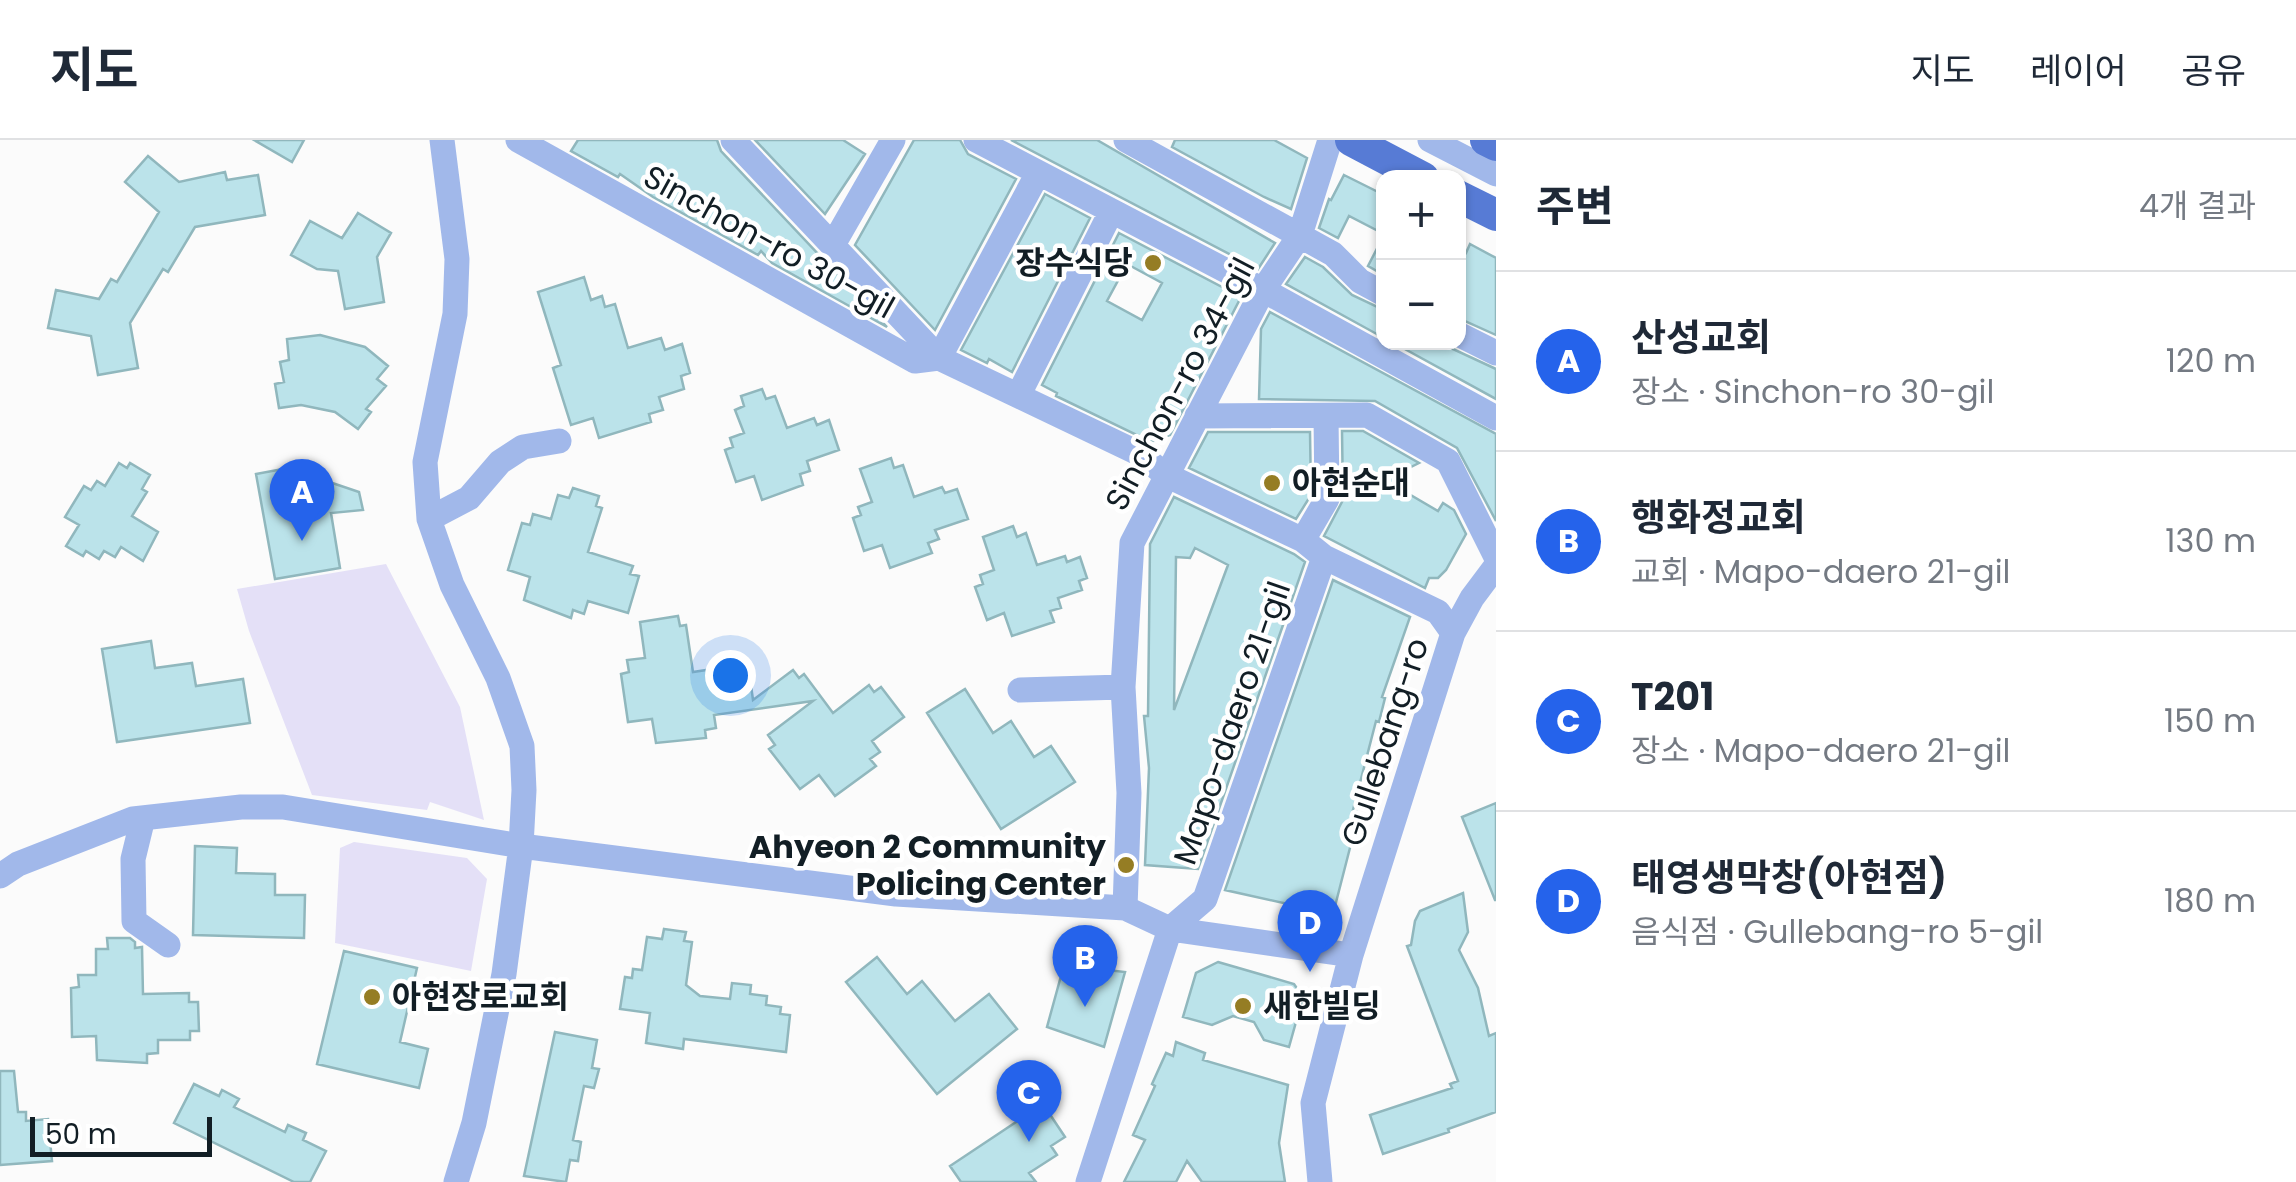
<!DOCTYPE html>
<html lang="ko">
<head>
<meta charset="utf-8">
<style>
	:root { --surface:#fff; --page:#f2f2f3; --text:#1f2937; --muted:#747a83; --line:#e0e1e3; --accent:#2563eb }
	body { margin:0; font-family:Poppins,"Noto Sans KR",sans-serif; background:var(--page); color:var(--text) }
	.controls { position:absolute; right:30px; top:30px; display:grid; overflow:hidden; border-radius:20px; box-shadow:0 2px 8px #0004 }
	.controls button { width:90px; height:90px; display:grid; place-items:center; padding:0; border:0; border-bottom:2px solid var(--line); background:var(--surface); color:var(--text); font:50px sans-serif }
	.scale { position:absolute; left:30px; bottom:25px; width:182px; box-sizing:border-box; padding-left:10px; border:5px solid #121e25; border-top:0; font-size:28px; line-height:35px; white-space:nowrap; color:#121e25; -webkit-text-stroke:8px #fff; paint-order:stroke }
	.you { position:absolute; left:730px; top:535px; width:35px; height:35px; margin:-25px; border:8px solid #fff; border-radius:50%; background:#1a73e8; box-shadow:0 0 0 15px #1a73e833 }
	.badge { display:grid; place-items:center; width:65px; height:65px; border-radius:50%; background:var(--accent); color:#fff; font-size:32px; font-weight:700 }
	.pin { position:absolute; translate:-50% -82px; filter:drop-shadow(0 2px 5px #0008) }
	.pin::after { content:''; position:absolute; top:52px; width:35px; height:30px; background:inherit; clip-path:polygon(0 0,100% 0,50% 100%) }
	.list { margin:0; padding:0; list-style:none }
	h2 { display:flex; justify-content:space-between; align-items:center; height:130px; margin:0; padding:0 40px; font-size:42px }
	h2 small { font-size:32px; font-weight:400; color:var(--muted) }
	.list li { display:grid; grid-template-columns:65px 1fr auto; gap:30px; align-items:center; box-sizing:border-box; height:180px; padding:0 40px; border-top:2px solid var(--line) }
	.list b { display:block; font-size:38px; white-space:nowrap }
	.list p { margin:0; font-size:32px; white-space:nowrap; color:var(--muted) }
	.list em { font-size:32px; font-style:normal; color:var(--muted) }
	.map { position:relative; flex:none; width:1496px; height:1042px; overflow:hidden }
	header { display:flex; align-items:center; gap:60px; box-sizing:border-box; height:140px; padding:0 50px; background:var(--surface); border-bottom:2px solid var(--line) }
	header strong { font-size:48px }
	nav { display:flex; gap:55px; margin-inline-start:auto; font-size:35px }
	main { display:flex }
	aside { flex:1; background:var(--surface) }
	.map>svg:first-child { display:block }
</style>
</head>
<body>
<header>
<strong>지도</strong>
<nav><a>지도</a><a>레이어</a><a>공유</a></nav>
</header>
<main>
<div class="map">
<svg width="1496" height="1042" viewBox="0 0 1496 1042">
	<rect width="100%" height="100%" fill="#fbfbfb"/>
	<path fill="#e4e0f7" d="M386,424L460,567L484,680L430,662L427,670L312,655L249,491L237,449Z
		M354,702L467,718L487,739L471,831L335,803L340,708Z"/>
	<path fill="#bbe3ea" stroke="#90b7bd" stroke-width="2.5" fill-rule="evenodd" d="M254,0H304L292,22Z
		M578,0H717L721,11L887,187L772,123L761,111L758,115L653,57L620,34L618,37L571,11Z
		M755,0H843L865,14L825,74Z
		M914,0H960L968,14L1016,39L935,190L855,105Z
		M1011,0H1097L1275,103L1258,129Z
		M1175,0H1274L1307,18L1291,69L1264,57L1172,7Z
		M148,16L179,42L225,32L227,40L258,35L265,75L195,87L168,132L163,129L130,183L138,228L98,235L91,196L48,188L56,150L99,159L111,139L117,142L159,72L125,42Z
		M1344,35L1384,55V94L1349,76L1338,98L1319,88L1329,59L1331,60Z
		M1045,54L1090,78L1012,232L989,219L987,223L961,210Z
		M358,73L391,93L377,117L384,162L345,169L338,131L317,129L291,115L310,81L342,98Z
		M1119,93L1241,157L1170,295L1151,302L1056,256L1057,253L1042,245ZM1127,124L1162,143L1142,180L1107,161Z
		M1384,95V135L1368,126Z
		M1470,104L1496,118V195L1458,178V109L1466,113Z
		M1305,117L1323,127L1352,155L1384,170V198L1286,144Z
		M584,137L591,160L602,156L605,167L615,164L628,208L661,198L665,210L682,204L690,233L681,236L684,249L659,257L663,270L649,274L651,282L599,298L593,278L571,285L553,228L561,225L538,152Z
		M1270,172L1496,294V381L1457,308L1375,261L1259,259L1261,189Z
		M320,195L365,207L388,226L377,239L386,246L366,269L371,272L358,289L335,272L301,265L279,268L275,244L284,242L280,222L289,220L287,199Z
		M1392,202H1438L1496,229V259Z
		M762,249L766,259L775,256L787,288L814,278L817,285L829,280L839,310L807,321L810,331L800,334L803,345L762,360L754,336L736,342L725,310L733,307L730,298L744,293L735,270L744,266L741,256Z
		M1342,291H1363L1419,323L1409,328V354L1438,371L1443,363L1454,370L1466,394L1446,430L1438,438H1429L1425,448L1324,396L1343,360Z
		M1208,292H1310L1311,355L1296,379L1189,328Z
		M891,318L894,328L903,325L914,357L942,347L945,353L957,349L968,379L935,390L939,399L928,403L932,413L890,428L882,405L864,411L853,378L861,375L858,367L872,362L860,329Z
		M119,323L127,328L130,323L150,335L142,349L147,352L132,376L158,392L143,421L121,407L115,417L104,411L99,419L86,411L83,416L66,406L79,385L65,377L84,346L91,350L97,341L105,346Z
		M288,328L359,352L363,370L331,373L340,428L275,439L256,334Z
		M573,348L599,356L596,366L602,368L588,412L633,426L630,434L639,436L628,473L588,461L584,474L573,470L571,478L524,460L530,437L508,430L522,383L530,385L533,374L551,379L558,355L569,358Z
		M1174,357L1294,414L1305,422L1198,729L1145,725L1149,628L1144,576H1148L1150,404ZM1195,408L1228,425L1174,570L1176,417L1190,418Z
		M1013,386L1017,397L1026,393L1037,425L1065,416L1067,422L1080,417L1087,438L1079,441L1082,450L1058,458L1061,468L1050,471L1054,482L1012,496L1004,473L987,480L975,447L983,444L980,435L994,430L983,397Z
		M1333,440L1410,477L1382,557L1385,558L1379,582L1376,581L1353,670L1356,671L1348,699L1352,700L1333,774L1225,750Z
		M678,476L680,486L686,485L693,532L739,525L740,533L749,531L753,560L793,530L799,538L804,534L833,573L869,545L874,552L881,547L904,577L872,601L880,612L870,619L876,626L835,656L819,635L800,649L769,609L775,605L768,595L813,561L714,575L716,588L705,590L706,598L656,603L652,579L628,582L621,534L629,532L627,520L645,518L640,482Z
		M151,501L155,528L192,523L196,546L243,539L250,583L117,602L102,509Z
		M965,549L993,593L1011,581L1034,617L1051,606L1075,642L1001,689L927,573Z
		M1496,663V760H1495L1462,677Z
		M195,706L237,708L236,733L275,734V755H305L304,798L193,795Z
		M1463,753L1468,792L1459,810L1478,848L1489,896L1496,893V972L1448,989L1449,992L1383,1014L1370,975L1452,948L1450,944L1458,941L1407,806L1411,805L1415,781L1420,771Z
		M664,789L686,792L684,801L692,802L686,845L700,856L730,859L732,843L751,845L750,854L767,856L766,865L781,867L780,874L790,875L786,912L684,899L683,909L646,903L650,873L620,869L625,837L632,838L633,829L642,830L647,797L662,799Z
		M107,798H130L135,802V808L142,807L143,854L189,853V862H198L199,891H190V900H158V913L147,914V923L97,920L96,896L72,897L71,848L79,847L78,835H96V809H108Z
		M344,811L417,828L400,902L428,909L419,948L317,924Z
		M877,817L907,854L922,841L955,881L989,854L1017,889L937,954L846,842Z
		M1218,822L1294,844L1303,857L1289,907L1264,900L1254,882L1233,876L1212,885L1183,877L1196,833Z
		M1064,825L1125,832L1104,907L1047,887Z
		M555,892L597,900L592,928L599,929L594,948L584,946L573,1000L581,1002L578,1021L570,1020L566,1042L524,1036Z
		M1176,902L1205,913L1203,920L1288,945L1279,1003L1285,1042H1202L1187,1021L1176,1042H1124L1145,1000L1133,995L1155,946L1152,944L1166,913L1173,916Z
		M0,931H14L18,972H26V981L48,979L52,1021L0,1025Z
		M194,944L219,956L222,950L239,959L234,967L285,992L288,985L306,993L303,1000L326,1011L310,1042H294L174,983Z
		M1043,964L1065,997L1051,1006L1057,1015L1029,1033L1036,1042H961L950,1026Z"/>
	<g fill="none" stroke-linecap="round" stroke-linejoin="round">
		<path stroke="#a1b8ea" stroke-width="25" d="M442,0L457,119L455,174L425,322L429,379L452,445L498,538L522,606L524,650L521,706L504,834L474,983L456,1042
			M518,0L915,221L939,218
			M733,0L939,218L1138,313L1166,335L1303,400L1324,417L1438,472L1453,493
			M976,0L1263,150L1496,278
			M1126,0L1333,114L1360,141L1384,154
			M1430,0L1496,34
			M834,103L893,0
			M1458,194L1496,213
			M939,218L1038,33
			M1019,254L1111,72
			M1197,276L1367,275L1448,321L1496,417
			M429,379L469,358L500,322L523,307L559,301
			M1303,400L1327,359L1326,276
			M1020,550L1123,547
			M143,678L133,719L134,781L168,805
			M0,736L18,724L133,679L241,667H283L521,706L896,754L1125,768L1170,789L1351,815
			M1125,768L1129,653L1123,547L1132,403L1263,150L1300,95L1330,0
			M1088,1042L1170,789L1205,759L1324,417
			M1320,1042L1313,963L1351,815L1453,493L1472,458L1496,426"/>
		<path stroke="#577bd5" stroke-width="32" d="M1351,0L1423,38
			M1486,0L1496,5
			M1458,56L1496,75"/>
	</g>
	<g fill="#957d24" stroke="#fff" stroke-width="4">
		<circle cx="1153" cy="123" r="10"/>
		<circle cx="1272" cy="343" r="10"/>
		<circle cx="1126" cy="725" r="10"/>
		<circle cx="372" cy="857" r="10"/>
		<circle cx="1243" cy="866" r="10"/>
	</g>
	<g text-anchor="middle" stroke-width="9" stroke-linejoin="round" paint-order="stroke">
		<g font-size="32" fill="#121e25" stroke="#fff">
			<text transform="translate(769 102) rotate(29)" y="11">Sinchon-ro 30-gil</text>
			<text transform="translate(1180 244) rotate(-62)" y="11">Sinchon-ro 34-gil</text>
			<text transform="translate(1232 583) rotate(-71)" y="11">Mapo-daero 21-gil</text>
			<text transform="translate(1385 602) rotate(-72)" y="11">Gullebang-ro</text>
		</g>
		<g font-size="32" font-weight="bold" fill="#121e25" stroke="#fff" text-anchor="start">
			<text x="1133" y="134" text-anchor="end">장수식당</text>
			<text x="1292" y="354">아현순대</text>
			<text x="1106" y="718" text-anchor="end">Ahyeon 2 Community<tspan x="1106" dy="37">Policing Center</tspan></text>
			<text x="392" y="868">아현장로교회</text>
			<text x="1263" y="877">새한빌딩</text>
		</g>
	</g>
</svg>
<div class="controls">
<button>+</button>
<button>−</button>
</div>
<div class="scale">50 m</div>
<div class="you"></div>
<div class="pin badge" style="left:302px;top:401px">A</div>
<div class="pin badge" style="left:1085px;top:867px">B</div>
<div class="pin badge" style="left:1029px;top:1002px">C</div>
<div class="pin badge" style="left:1310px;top:832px">D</div>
</div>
<aside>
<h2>주변<small>4개 결과</small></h2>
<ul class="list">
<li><span class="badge">A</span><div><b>산성교회</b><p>장소 · Sinchon-ro 30-gil</p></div><em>120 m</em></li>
<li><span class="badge">B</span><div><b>행화정교회</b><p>교회 · Mapo-daero 21-gil</p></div><em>130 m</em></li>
<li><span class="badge">C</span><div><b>T201</b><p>장소 · Mapo-daero 21-gil</p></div><em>150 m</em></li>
<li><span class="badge">D</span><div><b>태영생막창(아현점)</b><p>음식점 · Gullebang-ro 5-gil</p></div><em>180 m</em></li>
</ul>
</aside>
</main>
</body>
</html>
